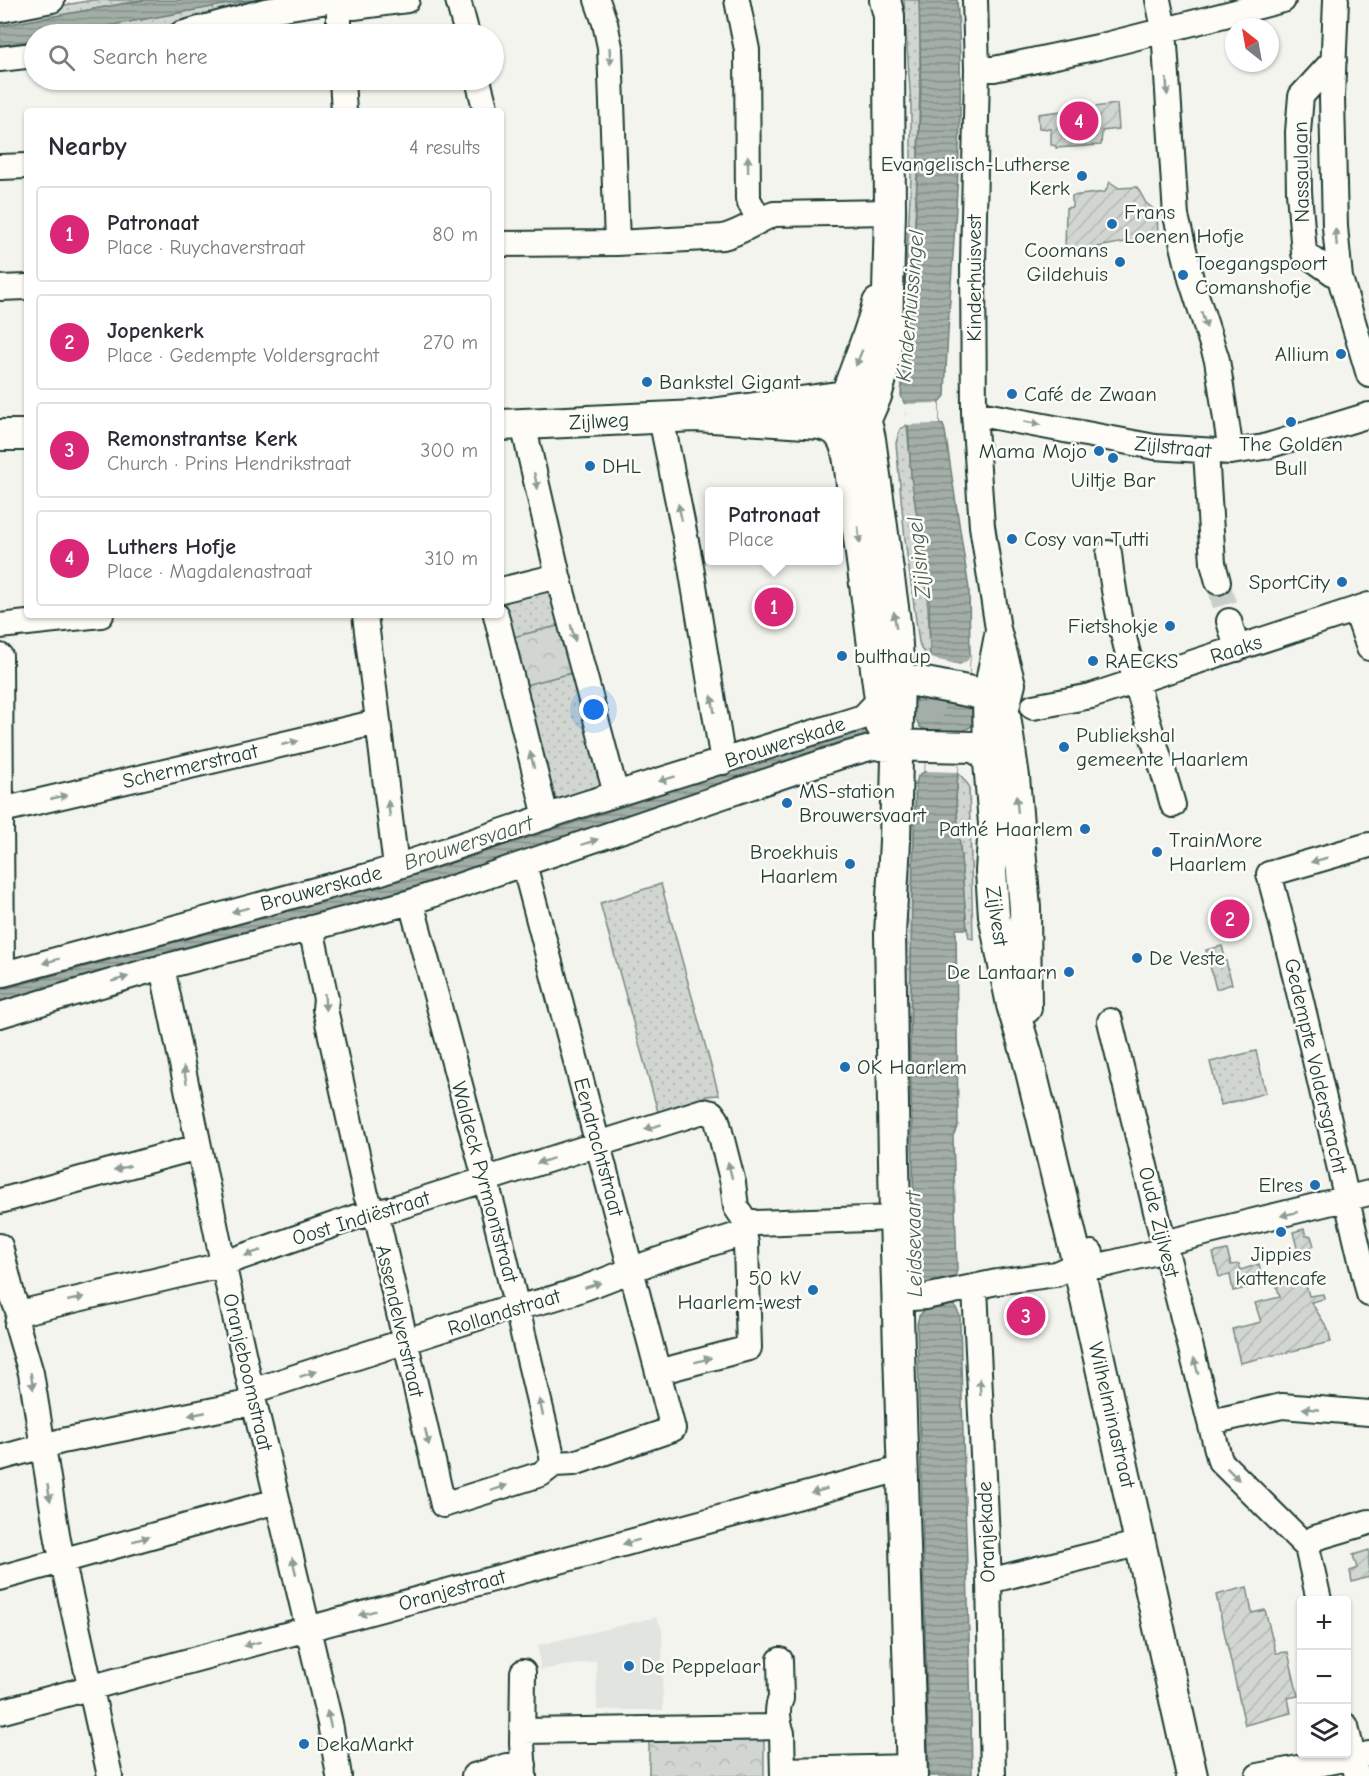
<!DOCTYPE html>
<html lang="en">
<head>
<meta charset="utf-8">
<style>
	:root { --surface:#fff; --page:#f2f2f3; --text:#2b2b33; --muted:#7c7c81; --line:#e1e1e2; --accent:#db2777 }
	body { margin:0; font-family:"Comic Neue",sans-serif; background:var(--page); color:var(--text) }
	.controls { position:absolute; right:18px; bottom:18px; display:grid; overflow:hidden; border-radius:6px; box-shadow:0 2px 4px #0004 }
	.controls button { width:54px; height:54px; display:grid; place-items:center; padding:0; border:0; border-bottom:2px solid var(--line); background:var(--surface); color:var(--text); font:30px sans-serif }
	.compass { position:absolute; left:1225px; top:18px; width:54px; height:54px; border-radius:50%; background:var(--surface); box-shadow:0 2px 4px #0004; rotate:329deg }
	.you { position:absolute; left:594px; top:710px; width:21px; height:21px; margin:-15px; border:4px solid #fff; border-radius:50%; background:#1a73e8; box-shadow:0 0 0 9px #1a73e833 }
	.badge { display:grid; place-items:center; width:39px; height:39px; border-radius:50%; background:var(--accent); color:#fff; font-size:20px; font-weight:700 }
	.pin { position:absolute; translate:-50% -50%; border:3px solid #fff; box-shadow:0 2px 6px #0006 }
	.popup { position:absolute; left:705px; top:487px; width:138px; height:78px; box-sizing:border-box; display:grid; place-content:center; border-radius:6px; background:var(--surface); filter:drop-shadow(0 2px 4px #0005); font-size:20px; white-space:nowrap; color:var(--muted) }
	.popup b { font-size:22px; color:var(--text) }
	.popup::after { content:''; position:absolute; left:50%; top:100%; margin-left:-12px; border:12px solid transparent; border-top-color:var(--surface) }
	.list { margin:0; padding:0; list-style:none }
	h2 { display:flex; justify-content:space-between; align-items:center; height:78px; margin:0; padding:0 24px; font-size:26px }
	h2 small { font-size:20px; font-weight:400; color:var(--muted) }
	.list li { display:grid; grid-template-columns:39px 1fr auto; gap:18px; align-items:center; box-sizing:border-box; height:96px; margin:0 12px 12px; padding:0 12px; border:2px solid var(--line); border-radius:6px }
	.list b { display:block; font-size:22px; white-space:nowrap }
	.list p { margin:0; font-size:20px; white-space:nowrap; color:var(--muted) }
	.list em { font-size:20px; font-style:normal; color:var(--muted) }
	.icon { flex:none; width:33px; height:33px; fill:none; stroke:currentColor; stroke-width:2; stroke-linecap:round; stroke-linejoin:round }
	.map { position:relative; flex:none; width:1369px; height:1776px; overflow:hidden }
	.search { position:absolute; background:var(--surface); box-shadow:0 2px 4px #0004; left:24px; top:24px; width:480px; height:66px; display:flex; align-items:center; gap:15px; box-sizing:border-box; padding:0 21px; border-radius:33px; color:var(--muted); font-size:22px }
	.panel { position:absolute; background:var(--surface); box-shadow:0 2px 4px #0004; left:24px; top:108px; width:480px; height:510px; border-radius:6px }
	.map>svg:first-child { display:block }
</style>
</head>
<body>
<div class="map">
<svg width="1369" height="1776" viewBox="0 0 1369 1776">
	<defs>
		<pattern id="grass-dots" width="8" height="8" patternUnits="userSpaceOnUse" patternTransform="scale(1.5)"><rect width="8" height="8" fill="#d1d6d1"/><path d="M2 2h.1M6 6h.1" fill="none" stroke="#b3b9b4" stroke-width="1.8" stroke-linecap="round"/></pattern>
		<pattern id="forest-crowns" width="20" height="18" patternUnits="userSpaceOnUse" patternTransform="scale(1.5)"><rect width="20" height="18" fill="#d1d6d1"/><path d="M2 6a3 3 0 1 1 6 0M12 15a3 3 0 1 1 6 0" fill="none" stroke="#b3b9b4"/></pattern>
		<pattern id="garden-furrows" width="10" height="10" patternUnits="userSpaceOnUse" patternTransform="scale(1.5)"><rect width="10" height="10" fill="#d1d6d1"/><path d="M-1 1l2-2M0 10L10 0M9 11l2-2" fill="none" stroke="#b3b9b4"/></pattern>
		<pattern id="water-rules" width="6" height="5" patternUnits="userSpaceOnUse" patternTransform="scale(1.5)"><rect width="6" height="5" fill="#a3aea7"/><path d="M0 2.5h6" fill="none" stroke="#848f89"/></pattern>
	</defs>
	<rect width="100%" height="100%" fill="#f4f4ef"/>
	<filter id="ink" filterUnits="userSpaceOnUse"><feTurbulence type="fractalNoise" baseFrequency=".0167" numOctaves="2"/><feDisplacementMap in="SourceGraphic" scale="12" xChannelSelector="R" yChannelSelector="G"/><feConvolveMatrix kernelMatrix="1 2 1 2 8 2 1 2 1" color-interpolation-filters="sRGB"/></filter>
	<g filter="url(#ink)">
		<path fill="#e2e5df" d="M656,1617L662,1628L663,1710H597L596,1661L540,1670L538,1645Z"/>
		<path fill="url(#grass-dots)" stroke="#788a82" stroke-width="1.5" d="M93,0H144L0,26V17Z
			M250,0H277L260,3L149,34H62Z
			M904,0H919L920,8C921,106 917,203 910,300L905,290L911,177V106Z
			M907,425C913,504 930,578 930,658L921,649L919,642L905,540L896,443L900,429Z
			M552,583L562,625L513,637L503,595Z
			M575,672L605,786L556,802L525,685Z
			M814,745L391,883L0,990V981Z
			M958,772L969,786L973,939L969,938L967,929L957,817L956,799Z
			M916,784L912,894L910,1056L915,1234L909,1235C906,1085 904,936 910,787Z
			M661,884L719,1095L706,1096L658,1112L600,903Z
			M1222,946L1232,984L1216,989L1206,950Z
			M1256,1051L1266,1093L1221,1105L1210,1062Z"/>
		<path fill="url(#forest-crowns)" stroke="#788a82" stroke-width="1.5" d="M562,625L575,672L525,685L513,637Z
			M649,1734L764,1738V1776H649Z"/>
		<path fill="url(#garden-furrows)" stroke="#788a82" stroke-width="1.5" d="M1117,104L1119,129L1102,131L1101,145L1056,148V146L1051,145V129L1039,128L1038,114Z
			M1110,182L1119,188L1137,187L1146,203L1157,212L1158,236L1065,253L1066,208L1072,207V196L1105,192Z
			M1304,1229L1306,1236H1311L1314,1246L1311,1247L1312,1254L1299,1256L1293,1232Z
			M1227,1250L1231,1265L1239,1264L1241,1270L1259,1264L1264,1284L1233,1291L1230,1275L1219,1277L1213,1253Z
			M1304,1277L1309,1296L1323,1294L1324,1299L1311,1302L1328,1329L1331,1342L1240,1363L1232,1329L1261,1322L1255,1303L1280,1297L1276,1284Z
			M1369,1550V1577L1352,1582L1350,1571L1357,1568L1353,1555Z
			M1247,1587L1252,1613L1265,1610L1276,1653L1288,1652L1298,1696L1288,1698L1291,1713L1245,1725L1216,1595Z"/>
		<path fill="url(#water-rules)" stroke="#6e8179" stroke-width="1.5" d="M144,0H251L62,34H34V40L0,46V26Z
			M919,0H957C968,132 949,264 945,396L939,403V424L943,425L945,431L969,589L970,655L967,701C974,708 977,717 972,726L961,732L956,799L967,929H956L958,1125L953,1136L957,1270L948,1303L955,1306L960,1316C963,1469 970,1622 972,1776H929L917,1324L919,1316L927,1308L922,1287L916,1276L910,1056L912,894L916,784L918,776L925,771L928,731L920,727L916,719V698L919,694L927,691L930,658L929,596L911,477L907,404L904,403L901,395L915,231L921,85Z
			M855,730L856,745L561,847L0,1009V990L391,883Z"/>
		<path fill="#f4f4ef" d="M939,403V424L907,425V404Z
			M970,655L967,701L927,691L930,658L960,665L968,660Z
			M928,731H961L958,772L925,771Z"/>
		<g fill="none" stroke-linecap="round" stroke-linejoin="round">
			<path stroke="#a3aea7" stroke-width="16" d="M835,746L853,740L919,710L937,711"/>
			<path stroke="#c9cfca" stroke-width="24" stroke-dasharray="24 12" stroke-linecap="butt" d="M1218,582L1229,621"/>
			<defs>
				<path id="minor" d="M339,0V34
					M458,0L467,34
					M597,0L605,23L610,47L617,243
					M737,0L747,50L748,199L759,220
					M975,0L977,69L973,265L974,413L982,526L998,629L1013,684L1005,716
					M1158,0L1164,29L1176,216L1191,279L1217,360L1231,452
					M1336,0L1332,98L1335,227L1340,278L1369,375
					M0,10L52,0
					M181,34L265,11L328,1L339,2L354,7L407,0
					M0,59L34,55
					M1334,60L1301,96L1298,132L1299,192L1304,253L1340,278
					M977,69H994L1098,47L1283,0
					M342,80L344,111
					M478,80L486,111
					M0,167L27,166
					M501,244L617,243L723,237C741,233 756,221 774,214L890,212
					M0,288L27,287
					M974,413L1155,447L1231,452L1264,447L1369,415
					M661,418L690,561L723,762
					M523,424L558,576L616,794
					M1206,452L1213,563L1218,582
					M1109,553C1117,639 1150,722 1173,805
					M501,590L558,576
					M1356,610L1369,648
					M365,615L396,867
					M496,615L546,817
					M1229,621L1237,649
					M0,626L101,615
					M0,656L2,974
					M988,695L989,677L997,635
					M1033,707L1091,696L1369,605
					M2,810L378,722
					M1369,845L1269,874C1307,1013 1335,1154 1369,1294
					M411,902L493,1208L554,1464
					M311,928L326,999L325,1009L366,1195L378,1222L443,1505L541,1474L554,1464L574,1463L673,1429L524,864
					M162,967L223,1263L254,1402L305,1616L330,1723L339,1776
					M0,975L378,873L581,805L863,717L880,699
					M0,1015L148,971L411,902L841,756L881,745
					M1110,1021L1160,1228L1220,1461L1307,1547L1319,1600
					M0,1201L198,1147
					M0,1246L13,1298L19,1313L17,1325L31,1373L58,1540L110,1776
					M1078,1264L1098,1266L1112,1263L1157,1252L1164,1243L1369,1193
					M975,1288L989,1581L993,1776
					M898,1299L925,1297L997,1282L1056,1274L1078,1264L1091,1253
					M19,1313L213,1267L356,1217L392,1209L703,1111L712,1113L717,1120L733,1183L736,1207L744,1219L755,1223L895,1218
					M658,1372L749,1348L746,1244L744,1233
					M252,1391L508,1308C555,1302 600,1282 644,1265C676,1253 711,1244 744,1233L750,1222
					M1211,1422L1282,1406L1369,1413
					M0,1458L62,1441L254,1402
					M1307,1547L1315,1538L1369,1522
					M0,1578L277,1501
					M989,1581L1141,1543
					M780,1660L781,1699C776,1708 778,1724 782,1733L783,1776
					M523,1672L522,1743L524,1776
					M0,1712L893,1471H904
					M1346,1726L1357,1776
					M523,1731L779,1727
					M783,1770L912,1767
					M474,1776L507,1766L524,1765
					M1258,1776L1369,1754"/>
				<path id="major" d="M696,416L838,397C861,403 866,418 870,439L896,629L899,678L895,841L890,934L895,1218L912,1776
					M839,416C851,378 868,342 878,303
					M852,424L866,419L876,396L884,368L887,332L890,212L889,58V16L885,0
					M501,425L696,416L821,424C825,426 831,427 835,430C848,440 849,462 851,477L880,699L881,725
					M0,435H27
					M899,678L988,695L995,699L1005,716L1014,777L1025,908L1026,1008
					M988,695L989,762L994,824L991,871L994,916L1012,1005L1027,1055L1078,1264L1192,1776
					M881,745L974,747L988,756"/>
			</defs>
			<use href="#minor" stroke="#1f3d34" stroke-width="28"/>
			<use href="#major" stroke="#1f3d34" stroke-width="34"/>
			<use href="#minor" stroke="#fdfcf7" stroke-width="24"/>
			<use href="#major" stroke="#fdfcf7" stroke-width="30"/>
		</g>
		<defs><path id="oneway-solid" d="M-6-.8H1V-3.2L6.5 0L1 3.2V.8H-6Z" transform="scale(1.5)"/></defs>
		<g fill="#8e9c96">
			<use href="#oneway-solid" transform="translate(610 56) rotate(87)"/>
			<use href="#oneway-solid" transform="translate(1167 87) rotate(87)"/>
			<use href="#oneway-solid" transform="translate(748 164) rotate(-91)"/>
			<use href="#oneway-solid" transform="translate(1336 237) rotate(-95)"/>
			<use href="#oneway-solid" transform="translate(1204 320) rotate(72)"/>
			<use href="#oneway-solid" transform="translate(859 358) rotate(112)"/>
			<use href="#oneway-solid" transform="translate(1032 423) rotate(11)"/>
			<use href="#oneway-solid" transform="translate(536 481) rotate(77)"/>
			<use href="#oneway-solid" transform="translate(680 512) rotate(-102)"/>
			<use href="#oneway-solid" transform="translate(859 535) rotate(83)"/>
			<use href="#oneway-solid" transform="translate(895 620) rotate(-98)"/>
			<use href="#oneway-solid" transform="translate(573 633) rotate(75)"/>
			<use href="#oneway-solid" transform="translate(713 704) rotate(-99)"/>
			<use href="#oneway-solid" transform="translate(290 743) rotate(-13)"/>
			<use href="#oneway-solid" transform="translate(532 760) rotate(-104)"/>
			<use href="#oneway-solid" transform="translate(667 779) rotate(163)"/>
			<use href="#oneway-solid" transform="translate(59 797) rotate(-13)"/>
			<use href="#oneway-solid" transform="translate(1017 804) rotate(-96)"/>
			<use href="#oneway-solid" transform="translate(389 809) rotate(-97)"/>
			<use href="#oneway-solid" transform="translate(590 842) rotate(-19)"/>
			<use href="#oneway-solid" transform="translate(1319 860) rotate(164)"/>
			<use href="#oneway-solid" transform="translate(240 910) rotate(165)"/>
			<use href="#oneway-solid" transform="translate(51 961) rotate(165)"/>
			<use href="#oneway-solid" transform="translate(120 979) rotate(-16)"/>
			<use href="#oneway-solid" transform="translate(325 1002) rotate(87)"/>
			<use href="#oneway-solid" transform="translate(185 1075) rotate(-101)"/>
			<use href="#oneway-solid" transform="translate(653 1127) rotate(163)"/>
			<use href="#oneway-solid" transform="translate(545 1161) rotate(162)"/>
			<use href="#oneway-solid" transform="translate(122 1168) rotate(165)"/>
			<use href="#oneway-solid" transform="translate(730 1170) rotate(-104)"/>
			<use href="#oneway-solid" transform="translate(1289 1214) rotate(167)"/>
			<use href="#oneway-solid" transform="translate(253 1253) rotate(161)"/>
			<use href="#oneway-solid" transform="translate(593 1285) rotate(-18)"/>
			<use href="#oneway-solid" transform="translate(76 1299) rotate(-13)"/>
			<use href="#oneway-solid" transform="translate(703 1360) rotate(-15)"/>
			<use href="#oneway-solid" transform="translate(1196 1366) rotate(-105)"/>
			<use href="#oneway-solid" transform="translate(308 1374) rotate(-18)"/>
			<use href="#oneway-solid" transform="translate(32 1381) rotate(81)"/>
			<use href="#oneway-solid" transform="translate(980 1387) rotate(-93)"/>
			<use href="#oneway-solid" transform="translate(541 1407) rotate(-103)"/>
			<use href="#oneway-solid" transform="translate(1311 1409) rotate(-175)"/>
			<use href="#oneway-solid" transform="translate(197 1414) rotate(169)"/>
			<use href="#oneway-solid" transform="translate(427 1437) rotate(77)"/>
			<use href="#oneway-solid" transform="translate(1233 1474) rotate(45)"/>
			<use href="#oneway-solid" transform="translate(499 1488) rotate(-19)"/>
			<use href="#oneway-solid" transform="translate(819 1491) rotate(165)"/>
			<use href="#oneway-solid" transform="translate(49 1493) rotate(80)"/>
			<use href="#oneway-solid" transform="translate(141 1539) rotate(-15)"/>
			<use href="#oneway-solid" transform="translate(631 1542) rotate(165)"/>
			<use href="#oneway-solid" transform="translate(294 1566) rotate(-103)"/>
			<use href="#oneway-solid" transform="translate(367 1613) rotate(165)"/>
			<use href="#oneway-solid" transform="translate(252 1644) rotate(165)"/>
			<use href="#oneway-solid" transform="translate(329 1719) rotate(-103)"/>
		</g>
	</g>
	<g fill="#1f6fb2" stroke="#fdfcf7" stroke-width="2">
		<circle cx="1082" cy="176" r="6"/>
		<circle cx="1112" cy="224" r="6"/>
		<circle cx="1120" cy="262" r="6"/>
		<circle cx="1183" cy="275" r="6"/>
		<circle cx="1341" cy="354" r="6"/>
		<circle cx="647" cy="382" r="6"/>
		<circle cx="1012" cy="394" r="6"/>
		<circle cx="1291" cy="422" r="6"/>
		<circle cx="1099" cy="451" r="6"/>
		<circle cx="1113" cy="458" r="6"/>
		<circle cx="590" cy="466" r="6"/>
		<circle cx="1012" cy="539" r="6"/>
		<circle cx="1342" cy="582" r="6"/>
		<circle cx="1170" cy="626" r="6"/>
		<circle cx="842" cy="656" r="6"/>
		<circle cx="1093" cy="661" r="6"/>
		<circle cx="1064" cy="747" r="6"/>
		<circle cx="787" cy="803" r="6"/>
		<circle cx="1085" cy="829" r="6"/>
		<circle cx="1157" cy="852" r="6"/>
		<circle cx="850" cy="864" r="6"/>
		<circle cx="1137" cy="958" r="6"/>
		<circle cx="1069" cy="972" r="6"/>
		<circle cx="845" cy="1067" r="6"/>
		<circle cx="1315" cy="1185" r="6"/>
		<circle cx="1281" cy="1232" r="6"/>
		<circle cx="813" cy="1290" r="6"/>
		<circle cx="629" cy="1666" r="6"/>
		<circle cx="304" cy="1744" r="6"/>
	</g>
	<g text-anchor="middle" stroke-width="5" stroke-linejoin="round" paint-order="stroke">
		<g font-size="21" fill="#1f3d34" stroke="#fdfcf7" text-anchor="start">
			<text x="1070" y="171" text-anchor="end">Evangelisch-Lutherse<tspan x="1070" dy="24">Kerk</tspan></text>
			<text x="1124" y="219">Frans<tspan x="1124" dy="24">Loenen Hofje</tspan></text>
			<text x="1108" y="257" text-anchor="end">Coomans<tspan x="1108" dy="24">Gildehuis</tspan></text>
			<text x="1195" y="270">Toegangspoort<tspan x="1195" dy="24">Comanshofje</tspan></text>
			<text x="1329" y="361" text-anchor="end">Allium</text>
			<text x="659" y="389">Bankstel Gigant</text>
			<text x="1024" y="401">Café de Zwaan</text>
			<text x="1291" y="451" text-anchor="middle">The Golden<tspan x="1291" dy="24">Bull</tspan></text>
			<text x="1087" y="458" text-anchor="end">Mama Mojo</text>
			<text x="602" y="473">DHL</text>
			<text x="1113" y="487" text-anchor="middle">Uiltje Bar</text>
			<text x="1024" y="546">Cosy van Tutti</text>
			<text x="1330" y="589" text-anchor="end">SportCity</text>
			<text x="1158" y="633" text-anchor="end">Fietshokje</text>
			<text x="854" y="663">bulthaup</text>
			<text x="1105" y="668">RAECKS</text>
			<text x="1076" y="742">Publiekshal<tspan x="1076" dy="24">gemeente Haarlem</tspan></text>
			<text x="799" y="798">MS-station<tspan x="799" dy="24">Brouwersvaart</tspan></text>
			<text x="1073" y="836" text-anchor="end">Pathé Haarlem</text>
			<text x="1169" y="847">TrainMore<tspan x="1169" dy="24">Haarlem</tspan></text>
			<text x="838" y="859" text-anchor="end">Broekhuis<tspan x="838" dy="24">Haarlem</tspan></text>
			<text x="1149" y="965">De Veste</text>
			<text x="1057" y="979" text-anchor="end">De Lantaarn</text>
			<text x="857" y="1074">OK Haarlem</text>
			<text x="1303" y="1192" text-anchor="end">Elres</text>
			<text x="1281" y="1261" text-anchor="middle">Jippies<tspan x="1281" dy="24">kattencafe</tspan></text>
			<text x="801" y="1285" text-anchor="end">50 kV<tspan x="801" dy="24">Haarlem-west</tspan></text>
			<text x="641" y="1673">De Peppelaar</text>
			<text x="316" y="1751">DekaMarkt</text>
		</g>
		<g font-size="21" fill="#1f3d34" stroke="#fdfcf7">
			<text transform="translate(1301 172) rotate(-91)" y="7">Nassaulaan</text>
			<text transform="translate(974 278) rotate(-90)" y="7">Kinderhuisvest</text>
			<text transform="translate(599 421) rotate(-3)" y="7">Zijlweg</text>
			<text transform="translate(1173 447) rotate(6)" y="7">Zijlstraat</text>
			<text transform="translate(1236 649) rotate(-18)" y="7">Raaks</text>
			<text transform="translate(785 742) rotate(-18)" y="7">Brouwerskade</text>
			<text transform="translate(190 766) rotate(-13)" y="7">Schermerstraat</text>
			<text transform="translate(321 888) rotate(-15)" y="7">Brouwerskade</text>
			<text transform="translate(997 916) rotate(82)" y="7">Zijlvest</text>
			<text transform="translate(1316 1066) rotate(77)" y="7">Gedempte Voldersgracht</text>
			<text transform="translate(599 1147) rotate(75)" y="7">Eendrachtstraat</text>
			<text transform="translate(485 1182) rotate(75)" y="7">Waldeck Pyrmontstraat</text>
			<text transform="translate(361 1218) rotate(-17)" y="7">Oost Indiëstraat</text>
			<text transform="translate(1159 1222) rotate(76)" y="7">Oude Zijlvest</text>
			<text transform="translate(504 1312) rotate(-17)" y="7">Rollandstraat</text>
			<text transform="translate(400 1321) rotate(77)" y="7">Assendelverstraat</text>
			<text transform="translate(248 1372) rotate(77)" y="7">Oranjeboomstraat</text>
			<text transform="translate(1112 1415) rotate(77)" y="7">Wilhelminastraat</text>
			<text transform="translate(986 1532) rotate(-92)" y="7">Oranjekade</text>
			<text transform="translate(452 1590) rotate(-15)" y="7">Oranjestraat</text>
		</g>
		<g font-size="22" font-style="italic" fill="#475f56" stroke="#fdfcf7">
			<text transform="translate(909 306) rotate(-85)" y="8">Kinderhuissingel</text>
			<text transform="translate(918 558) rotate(-96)" y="8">Zijlsingel</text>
			<text transform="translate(468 842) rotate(-18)" y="8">Brouwersvaart</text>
			<text transform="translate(913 1244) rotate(-91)" y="8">Leidsevaart</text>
		</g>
	</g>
</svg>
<div class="controls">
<button>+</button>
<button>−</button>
<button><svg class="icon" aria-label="layers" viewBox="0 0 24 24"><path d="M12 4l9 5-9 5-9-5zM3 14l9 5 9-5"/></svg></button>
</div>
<svg class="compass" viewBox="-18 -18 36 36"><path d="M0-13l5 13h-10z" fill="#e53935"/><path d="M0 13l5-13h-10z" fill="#7c7c81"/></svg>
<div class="you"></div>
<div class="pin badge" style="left:774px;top:607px">1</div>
<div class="popup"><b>Patronaat</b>Place</div>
<div class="pin badge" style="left:1230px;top:919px">2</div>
<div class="pin badge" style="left:1026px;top:1316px">3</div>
<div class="pin badge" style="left:1079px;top:121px">4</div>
<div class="search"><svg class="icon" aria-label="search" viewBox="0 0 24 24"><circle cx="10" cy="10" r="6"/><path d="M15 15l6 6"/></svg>Search here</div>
<section class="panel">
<h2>Nearby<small>4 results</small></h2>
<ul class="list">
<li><span class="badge">1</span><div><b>Patronaat</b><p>Place · Ruychaverstraat</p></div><em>80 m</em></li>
<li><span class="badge">2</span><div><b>Jopenkerk</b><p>Place · Gedempte Voldersgracht</p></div><em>270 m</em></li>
<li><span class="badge">3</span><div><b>Remonstrantse Kerk</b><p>Church · Prins Hendrikstraat</p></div><em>300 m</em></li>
<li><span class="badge">4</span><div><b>Luthers Hofje</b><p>Place · Magdalenastraat</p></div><em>310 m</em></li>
</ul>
</section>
</div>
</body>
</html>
